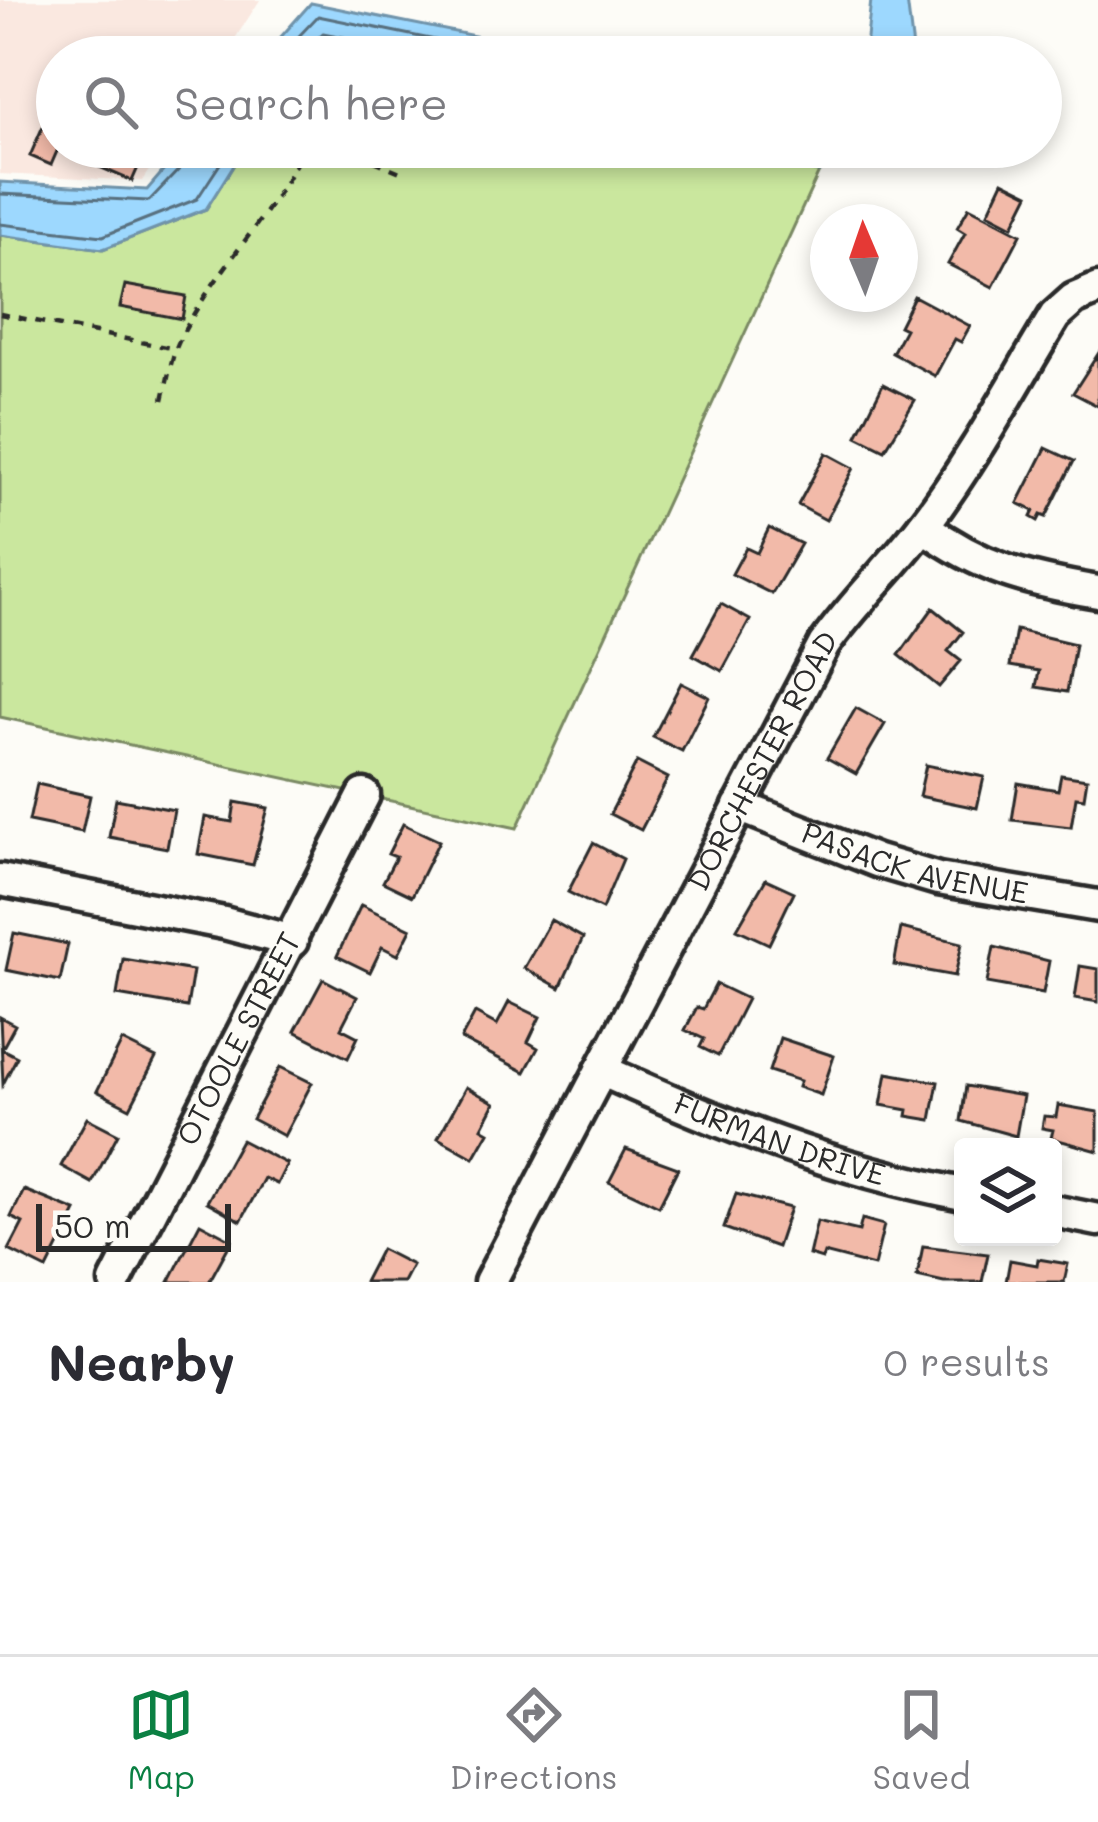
<!DOCTYPE html>
<html lang="en">
<head>
<meta charset="utf-8">
<style>
	:root { --surface:#fff; --page:#f2f2f3; --text:#2b2b33; --muted:#7c7c81; --line:#e1e1e2; --accent:#0b8043 }
	body { margin:0; font-family:Mali,sans-serif; background:var(--page); color:var(--text) }
	.controls { position:absolute; right:36px; bottom:36px; display:grid; overflow:hidden; border-radius:12px; box-shadow:0 6px 18px #0003 }
	.controls button { width:108px; height:108px; display:grid; place-items:center; padding:0; border:0; border-bottom:3px solid var(--line); background:var(--surface); color:var(--text); font:60px sans-serif }
	.compass { position:absolute; left:810px; top:204px; width:108px; height:108px; border-radius:50%; background:var(--surface); box-shadow:0 6px 18px #0003; rotate:358deg }
	.scale { position:absolute; left:36px; bottom:30px; width:195px; box-sizing:border-box; padding-left:12px; border:6px solid #2b2b2b; border-top:0; font-size:33px; line-height:42px; white-space:nowrap; color:#2b2b2b; -webkit-text-stroke:9px #fdfcf7; paint-order:stroke }
	.list { margin:0; padding:0; list-style:none }
	h2 { display:flex; justify-content:space-between; align-items:center; height:156px; margin:0; padding:0 48px; font-size:51px }
	h2 small { font-size:39px; font-weight:400; color:var(--muted) }
	.icon { flex:none; width:66px; height:66px; fill:none; stroke:currentColor; stroke-width:2; stroke-linecap:round; stroke-linejoin:round }
	.map { position:relative; flex:none; width:1098px; height:1282px; overflow:hidden }
	.search { position:absolute; background:var(--surface); box-shadow:0 6px 18px #0003; left:36px; right:36px; top:36px; height:132px; display:flex; align-items:center; gap:30px; box-sizing:border-box; padding:0 42px; border-radius:66px; color:var(--muted); font-size:45px }
	.sheet { height:372px; background:var(--surface) }
	nav { display:flex; justify-content:space-around; align-items:center; box-sizing:border-box; height:168px; border-top:3px solid var(--line); background:var(--surface); font-size:33px; color:var(--muted) }
	nav a { display:grid; justify-items:center; gap:6px }
	nav .on { color:var(--accent) }
	.map>svg:first-child { display:block }
</style>
</head>
<body>
<div class="map">
<svg width="1098" height="1282" viewBox="0 0 1098 1282">
	<rect width="100%" height="100%" fill="#fdfcf7"/>
	<filter id="ink" filterUnits="userSpaceOnUse"><feTurbulence type="fractalNoise" baseFrequency=".00833" numOctaves="2"/><feDisplacementMap in="SourceGraphic" scale="24" xChannelSelector="R" yChannelSelector="G"/><feConvolveMatrix kernelMatrix="1 2 1 2 8 2 1 2 1" color-interpolation-filters="sRGB"/></filter>
	<g filter="url(#ink)">
		<path fill="#fae8e0" d="M0,0H260L223,57H57V147H164L142,181L0,174Z"/>
		<path fill="#cae79e" stroke="#7a8964" stroke-width="3" d="M245,147H702L819,172L517,828L0,717V235L103,249L206,209Z"/>
		<path fill="#9dd8fe" stroke="#6f93aa" stroke-width="3" d="M871,0H907L914,57H865Z
			M311,3L579,57H263Z
			M184,147H245L206,209L103,249L0,235V182L147,190Z
			M702,147H866L819,172Z"/>
		<g fill="none" stroke-linecap="round" stroke-linejoin="round">
			<path stroke="#59707f" stroke-width="3" d="M279,57L318,16L518,57
				M299,57L323,33L443,57
				M0,194L149,201L189,159L192,147
				M0,224L103,236L197,199L231,147"/>
		</g>
		<path fill="#f2baa9" stroke="#2b2b2b" stroke-width="3" d="M80,40L121,57H73Z
			M57,94V147H147L132,181L58,149L51,165L30,156Z
			M1003,181L1029,194L1013,226L988,213Z
			M969,207L1021,234L993,287L948,264L965,233L957,228Z
			M125,285L186,296L182,319L120,307Z
			M914,296L970,326L961,342L955,339L935,376L892,353L905,329L899,326Z
			M1098,354V406L1073,393Z
			M883,384L915,400L885,450L857,436Z
			M1046,448L1074,461L1046,517L1041,515L1038,521L1031,517L1034,511L1018,503Z
			M826,453L854,468L826,520L798,505Z
			M769,528L801,544L772,594L732,574L746,548L757,553Z
			M721,604L750,620L722,671L693,655Z
			M933,608L963,632L948,651L961,661L939,687L899,655Z
			M1016,630L1075,644L1067,692L1036,687L1039,671L1010,666Z
			M681,683L709,697L682,751L653,737Z
			M856,708L885,724L856,774L827,758Z
			M637,762L668,778L641,830L610,814Z
			M926,765L984,777L977,808L919,796Z
			M1061,775L1087,779L1084,798L1076,797L1071,827L1012,820L1018,783L1058,790Z
			M37,784L90,796L82,832L29,821Z
			M116,799L174,810L167,848L109,837Z
			M235,802L268,808L253,865L198,854L205,817L232,822Z
			M403,824L439,841L412,896L383,882L396,857L388,854Z
			M593,843L623,859L602,909L568,892Z
			M766,879L794,892L769,944L737,929Z
			M361,905L411,929L398,955L382,947L370,972L337,956Z
			M551,920L583,938L560,988L524,968Z
			M901,928L962,943L955,976L894,965Z
			M14,933L68,944L60,981L6,970Z
			M994,947L1049,961L1043,993L987,983Z
			M123,959L193,971L187,1007L117,995Z
			M1080,966L1098,969V1002L1075,998Z
			M323,979L357,997L341,1028L358,1037L348,1058L295,1031Z
			M716,984L747,999L718,1056L700,1047L704,1039L685,1030L697,1007L703,1009Z
			M509,1002L540,1017L528,1042L538,1048L525,1072L461,1039L475,1013L497,1025Z
			M0,1017L15,1025L2,1049L17,1057L3,1084Z
			M780,1038L834,1056L821,1095L798,1087L800,1081L769,1071Z
			M122,1041L156,1058L130,1108L97,1091Z
			M280,1067L312,1083L284,1136L252,1119Z
			M887,1073L938,1082L931,1120L907,1116L908,1110L881,1105Z
			M966,1086L1023,1096L1016,1136L961,1121Z
			M466,1087L495,1103L482,1128L489,1132L474,1158L438,1138Z
			M1058,1105L1098,1112V1151L1051,1138L1053,1130L1042,1128L1044,1116L1056,1117Z
			M87,1118L118,1134L92,1183L61,1166Z
			M241,1140L287,1164L277,1184L264,1178L241,1221L207,1202Z
			M626,1149L678,1168L659,1206L609,1182Z
			M24,1190L76,1211L47,1269L9,1250L23,1223L11,1217Z
			M736,1194L790,1208L777,1247L724,1228Z
			M862,1219L884,1225L874,1266L824,1253L822,1259L809,1255L817,1221L859,1231Z
			M200,1223L232,1240L209,1282H169Z
			M923,1246L988,1254L982,1282H944L917,1276Z
			M381,1249L412,1265L403,1282H364Z
			M1038,1259L1068,1264L1064,1282H1006L1010,1260L1037,1265Z"/>
		<g fill="none" stroke-linecap="round" stroke-linejoin="round">
			<defs>
				<g id="minor">
					<path d="M923,526C982,569 1027,580 1098,592"/>
					<path id="s1" d="M739,806L877,861L938,879L1098,906"/>
					<path d="M0,880L224,923L292,941"/>
					<path id="s2" d="M601,1070C721,1124 832,1169 963,1194"/>
					<path d="M1053,1211L1098,1220"/>
					<path id="s3" d="M115,1282L364,795"/>
					<path id="s4" d="M490,1282L824,645C855,601 894,565 926,522C974,458 1013,385 1055,316L1074,299L1098,289"/>
				</g>
			</defs>
			<use href="#minor" stroke="#2b2b2b" stroke-width="39"/>
			<path stroke="#2b2b2b" stroke-width="4.5" stroke-dasharray="9 9" stroke-linecap="butt" d="M159,57L167,38
				M341,147L405,174
				M0,314L176,349
				M163,400C168,379 171,356 181,337C215,270 273,215 304,147"/>
			<use href="#minor" stroke="#fdfcf7" stroke-width="30"/>
		</g>
	</g>
	<g text-anchor="middle" stroke-width="9" stroke-linejoin="round" paint-order="stroke">
		<g font-size="30" fill="#2b2b2b" stroke="#fdfcf7">
			<text dy="10" stroke="none"><textPath href="#s4" startOffset="588">DORCHESTER ROAD</textPath></text>
			<text dy="10" stroke="none"><textPath href="#s1" startOffset="186">PASACK AVENUE</textPath></text>
			<text dy="10" stroke="none"><textPath href="#s3" startOffset="273">OTOOLE STREET</textPath></text>
			<text dy="10" stroke="none"><textPath href="#s2" startOffset="192">FURMAN DRIVE</textPath></text>
		</g>
	</g>
</svg>
<div class="controls">
<button><svg class="icon" aria-label="layers" viewBox="0 0 24 24"><path d="M12 4l9 5-9 5-9-5zM3 14l9 5 9-5"/></svg></button>
</div>
<svg class="compass" viewBox="-18 -18 36 36"><path d="M0-13l5 13h-10z" fill="#e53935"/><path d="M0 13l5-13h-10z" fill="#7c7c81"/></svg>
<div class="scale">50 m</div>
<div class="search"><svg class="icon" aria-label="search" viewBox="0 0 24 24"><circle cx="10" cy="10" r="6"/><path d="M15 15l6 6"/></svg>Search here</div>
</div>
<section class="sheet">
<h2>Nearby<small>0 results</small></h2>
<ul class="list">
</ul>
</section>
<nav>
<a class="on"><svg class="icon" aria-label="map" viewBox="0 0 24 24"><path d="M3 6l6-2 6 2 6-2v14l-6 2-6-2-6 2zM9 4v14M15 6v14"/></svg>Map</a>
<a><svg class="icon" aria-label="directions" viewBox="0 0 24 24"><path d="M12 3l9 9-9 9-9-9zM9 14v-3h6M13 9l2 2-2 2"/></svg>Directions</a>
<a><svg class="icon" aria-label="saved" viewBox="0 0 24 24"><path d="M7 4h10v16l-5-4-5 4z"/></svg>Saved</a>
</nav>
</body>
</html>
